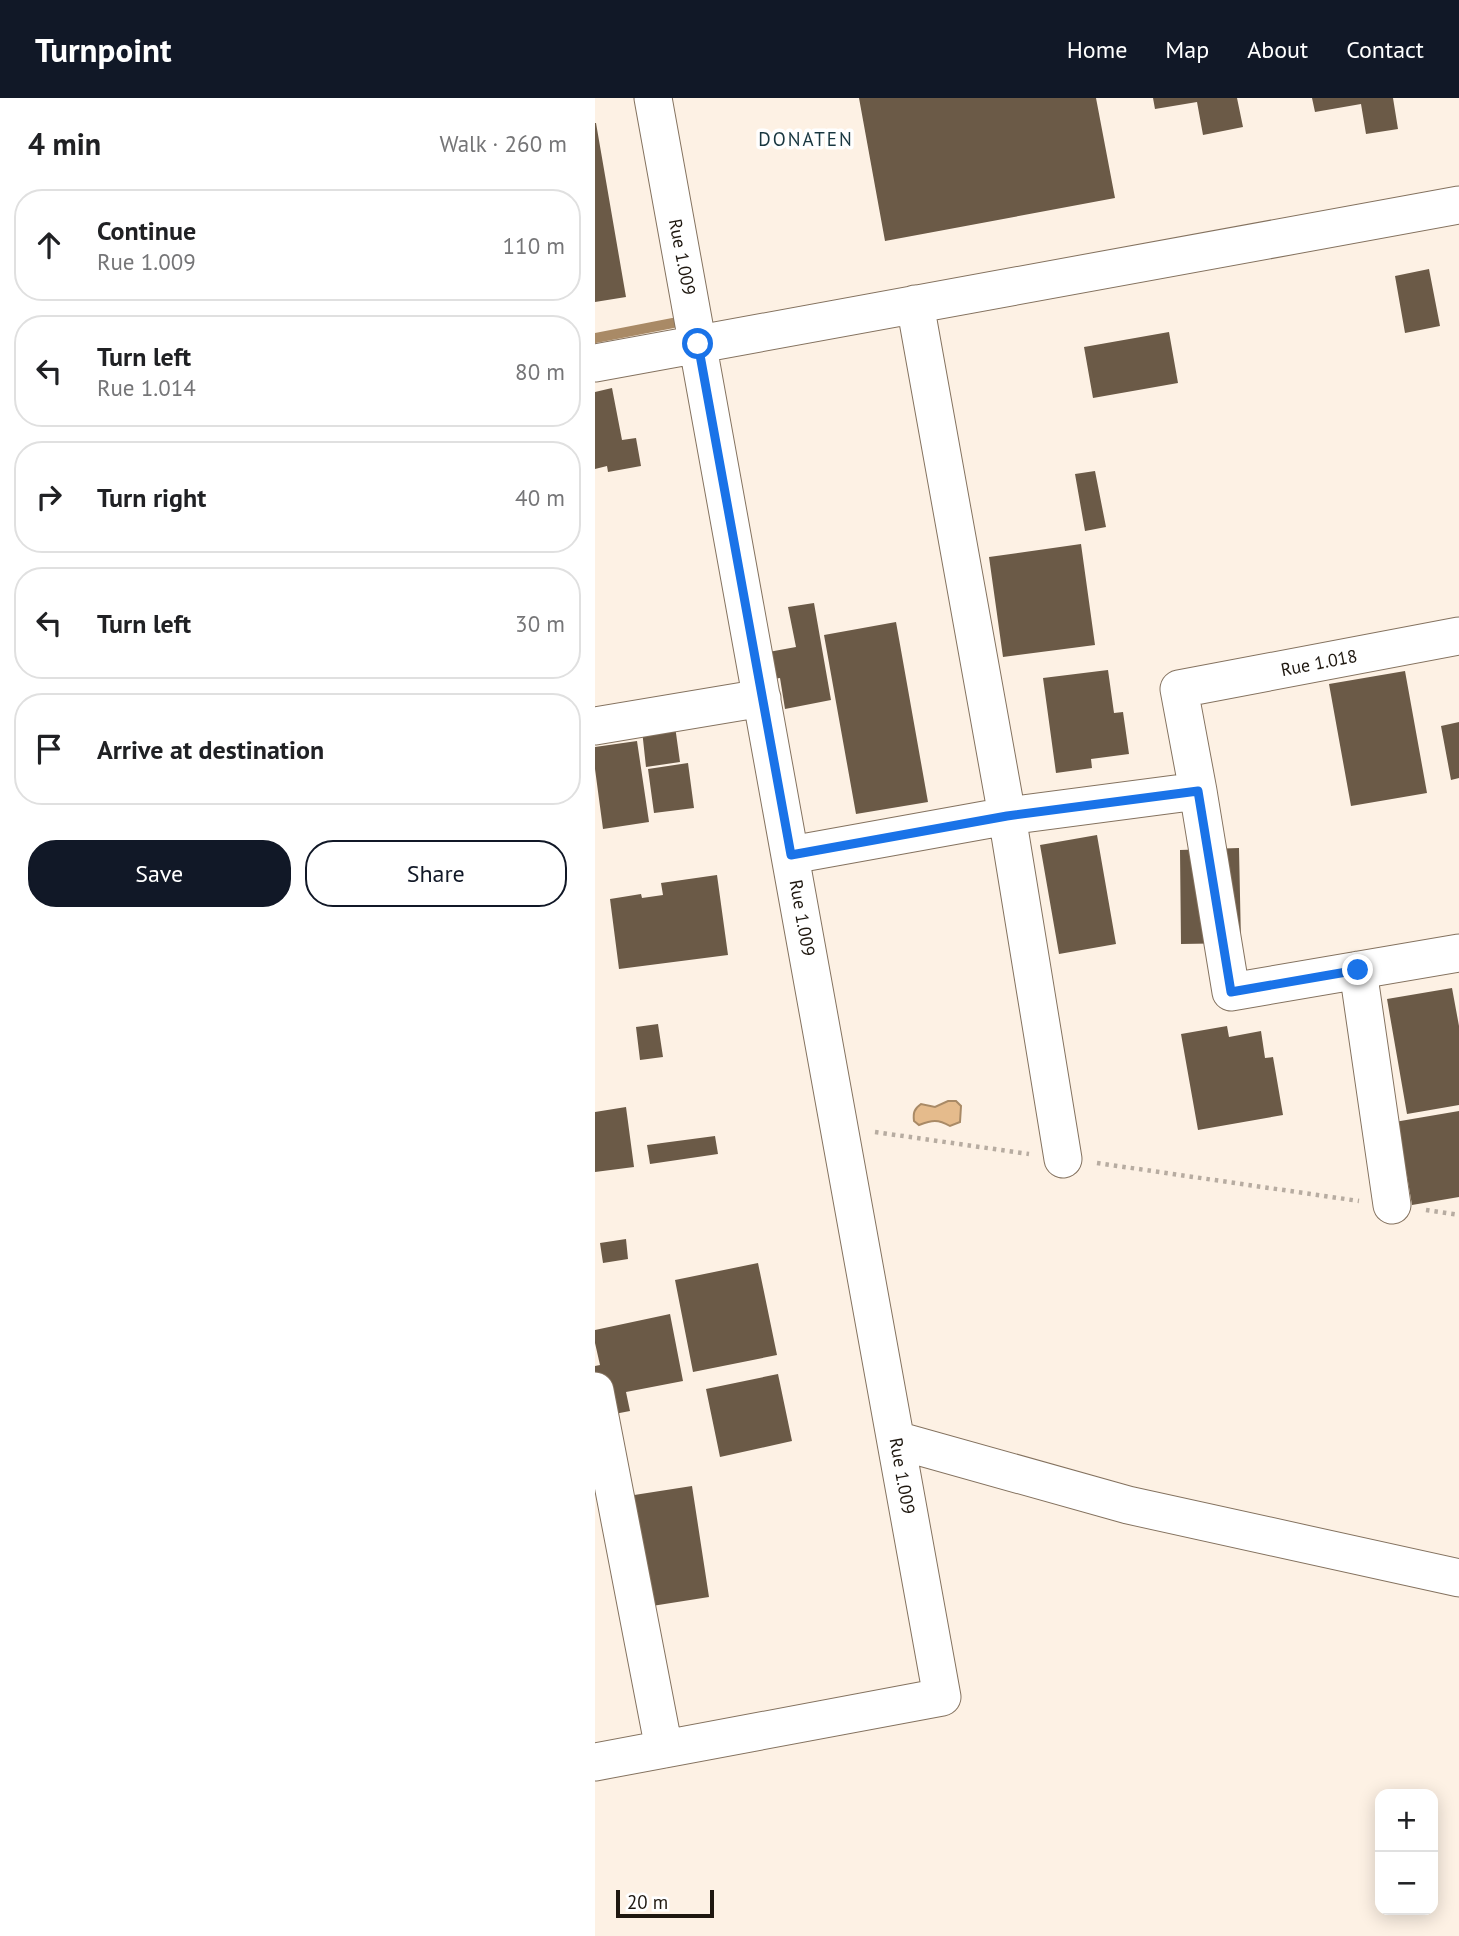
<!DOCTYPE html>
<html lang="en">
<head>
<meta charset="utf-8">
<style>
	:root { --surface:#fff; --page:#f6f6f6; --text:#202124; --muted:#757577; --line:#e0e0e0; --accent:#111827 }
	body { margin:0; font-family:"PT Sans",sans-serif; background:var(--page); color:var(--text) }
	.controls { position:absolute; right:21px; bottom:21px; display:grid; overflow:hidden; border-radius:14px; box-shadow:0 4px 18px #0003 }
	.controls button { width:63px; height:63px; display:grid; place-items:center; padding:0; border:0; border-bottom:2px solid var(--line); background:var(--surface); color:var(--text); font:35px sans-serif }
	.scale { position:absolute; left:21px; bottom:18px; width:98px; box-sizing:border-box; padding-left:7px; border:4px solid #1e170f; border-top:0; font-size:19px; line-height:24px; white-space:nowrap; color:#1e170f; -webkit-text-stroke:5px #fff; paint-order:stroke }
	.stop { position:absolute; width:21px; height:21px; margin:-16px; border:5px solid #1a73e8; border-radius:50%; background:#fff }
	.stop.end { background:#1a73e8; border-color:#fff; box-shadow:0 2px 7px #0008 }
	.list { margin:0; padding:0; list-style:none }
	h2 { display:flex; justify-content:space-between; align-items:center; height:91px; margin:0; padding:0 28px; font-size:30px }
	h2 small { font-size:23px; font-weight:400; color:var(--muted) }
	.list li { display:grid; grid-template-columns:46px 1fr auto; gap:21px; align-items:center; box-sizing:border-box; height:112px; margin:0 14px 14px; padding:0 14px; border:2px solid var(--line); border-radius:28px }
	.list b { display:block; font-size:26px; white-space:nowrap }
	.list p { margin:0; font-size:23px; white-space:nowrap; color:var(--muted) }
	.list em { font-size:23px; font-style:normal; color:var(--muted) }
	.actions { display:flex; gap:14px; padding:21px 28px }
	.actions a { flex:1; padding:16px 0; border:2px solid var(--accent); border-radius:28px; text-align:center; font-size:24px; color:var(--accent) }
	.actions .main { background:var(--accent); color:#fff }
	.icon { flex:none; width:38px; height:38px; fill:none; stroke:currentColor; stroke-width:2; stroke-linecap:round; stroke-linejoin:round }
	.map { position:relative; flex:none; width:864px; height:1838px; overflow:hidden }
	header { display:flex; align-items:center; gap:42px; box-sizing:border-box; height:98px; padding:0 35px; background:var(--accent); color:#fff }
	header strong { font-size:33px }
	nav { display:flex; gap:38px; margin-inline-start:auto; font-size:24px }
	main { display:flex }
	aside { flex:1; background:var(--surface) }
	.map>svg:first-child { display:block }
</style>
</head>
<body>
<header>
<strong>Turnpoint</strong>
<nav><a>Home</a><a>Map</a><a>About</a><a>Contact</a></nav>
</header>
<main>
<aside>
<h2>4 min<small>Walk · 260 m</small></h2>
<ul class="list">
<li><svg class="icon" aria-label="ahead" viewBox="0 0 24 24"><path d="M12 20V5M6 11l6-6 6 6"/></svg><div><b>Continue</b><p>Rue 1.009</p></div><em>110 m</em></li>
<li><svg class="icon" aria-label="left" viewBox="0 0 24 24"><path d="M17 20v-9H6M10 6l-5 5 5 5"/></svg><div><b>Turn left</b><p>Rue 1.014</p></div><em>80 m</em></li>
<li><svg class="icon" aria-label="right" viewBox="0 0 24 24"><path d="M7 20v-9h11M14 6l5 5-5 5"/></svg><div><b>Turn right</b></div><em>40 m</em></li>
<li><svg class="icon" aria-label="left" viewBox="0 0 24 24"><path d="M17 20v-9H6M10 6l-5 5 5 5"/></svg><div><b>Turn left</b></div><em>30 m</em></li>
<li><svg class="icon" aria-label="arrive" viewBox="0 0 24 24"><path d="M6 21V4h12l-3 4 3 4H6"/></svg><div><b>Arrive at destination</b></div></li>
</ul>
<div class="actions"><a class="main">Save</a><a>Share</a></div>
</aside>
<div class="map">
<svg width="864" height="1838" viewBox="0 0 864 1838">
	<rect width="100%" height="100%" fill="#fdf1e4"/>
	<path fill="#e5bb8c" stroke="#a98a66" stroke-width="2" d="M353,1003H361L366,1008L365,1024L355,1028C343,1021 337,1022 324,1027L319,1023C318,1015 319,1011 326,1006L340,1009Z"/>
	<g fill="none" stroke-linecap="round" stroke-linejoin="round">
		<path stroke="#a98a66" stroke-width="10" d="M0,240L78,225"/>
	</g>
	<path fill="#6b5a47" d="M264,0H501L520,100L290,143Z
		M558,0H642L648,29L608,37L602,4L560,11Z
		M717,0H798L803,31L771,36L766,6L720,14Z
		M0,25H1L31,199L0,204Z
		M834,171L845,228L810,235L800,178Z
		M574,234L583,285L498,300L489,249Z
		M17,290L27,342L41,340L46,368L13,374L12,368L0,371V294Z
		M500,373L511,429L490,433L480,376Z
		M486,446L500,547L408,559L394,459Z
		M219,505L236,602L190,611L185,580L172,582L168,555L201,549L193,509Z
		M301,524L333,704L261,716L229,537Z
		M513,572L519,615L528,614L534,656L496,661L497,670L461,675L448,580Z
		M810,573L832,695L756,708L734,586Z
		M864,624V680L856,682L846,628Z
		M80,628L85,664L51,669L47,632Z
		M42,643L54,724L8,731L0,671V649Z
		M93,665L99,710L59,715L53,671Z
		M502,737L521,846L464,856L445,747Z
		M644,750L646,845L586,846L585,752Z
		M122,777L133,857L24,871L15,801L46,796L47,800L68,797L66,785Z
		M857,890L864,928V1007L812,1016L792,901Z
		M63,926L68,959L45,962L41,929Z
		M632,928L634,939L666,933L670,960L678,959L688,1017L603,1032L586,936Z
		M31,1009L39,1069L0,1074V1014Z
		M864,1013V1099L817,1107L806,1043L782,1027Z
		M120,1038L123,1056L55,1066L52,1047Z
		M31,1141L33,1161L8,1165L5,1145Z
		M163,1165L182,1257L98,1274L80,1182Z
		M75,1216L88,1283L31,1294L35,1313L9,1318L0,1301V1268L5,1267L0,1245V1232Z
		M183,1276L197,1343L125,1359L111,1291Z
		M97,1388L114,1499L38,1511L20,1400Z"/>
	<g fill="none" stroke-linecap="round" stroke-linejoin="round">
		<defs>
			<path id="street" d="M320,206L412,718L468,1061
				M0,265L864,107
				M864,538L584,591L603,693L636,894L864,855
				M0,628L167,600
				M196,757L412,718L603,693
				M763,872L797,1107
				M0,1293L69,1651
				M301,1342L533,1407L864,1480
				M0,1664L347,1599L58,0"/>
		</defs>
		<use href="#street" stroke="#84725f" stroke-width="39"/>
		<path stroke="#b7aca1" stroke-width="4.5" stroke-dasharray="3.5 5" stroke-linecap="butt" d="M280,1034L434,1056
			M502,1065L764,1103
			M831,1112L864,1117"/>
		<use href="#street" stroke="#fff" stroke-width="37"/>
	</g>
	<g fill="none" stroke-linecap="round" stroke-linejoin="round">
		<path stroke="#1a73e8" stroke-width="9" d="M103,246L196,757L412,718L603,693L636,894L763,872"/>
	</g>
	<g text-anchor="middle" stroke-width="7" stroke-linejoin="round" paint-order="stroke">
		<g font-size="18" fill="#1e170f" stroke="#fff">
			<text transform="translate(87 159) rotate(79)" y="6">Rue 1.009</text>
			<text transform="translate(724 565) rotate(-11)" y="6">Rue 1.018</text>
			<text transform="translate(207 820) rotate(80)" y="6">Rue 1.009</text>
			<text transform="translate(307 1378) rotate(80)" y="6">Rue 1.009</text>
		</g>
		<g font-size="19" letter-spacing="2" fill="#183740" stroke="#fff">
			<text x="211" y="48">DONATEN</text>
		</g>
	</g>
</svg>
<div class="controls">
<button>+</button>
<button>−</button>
</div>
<div class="scale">20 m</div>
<div class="stop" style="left:103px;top:246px"></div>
<div class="stop end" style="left:763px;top:872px"></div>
</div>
</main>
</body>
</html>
